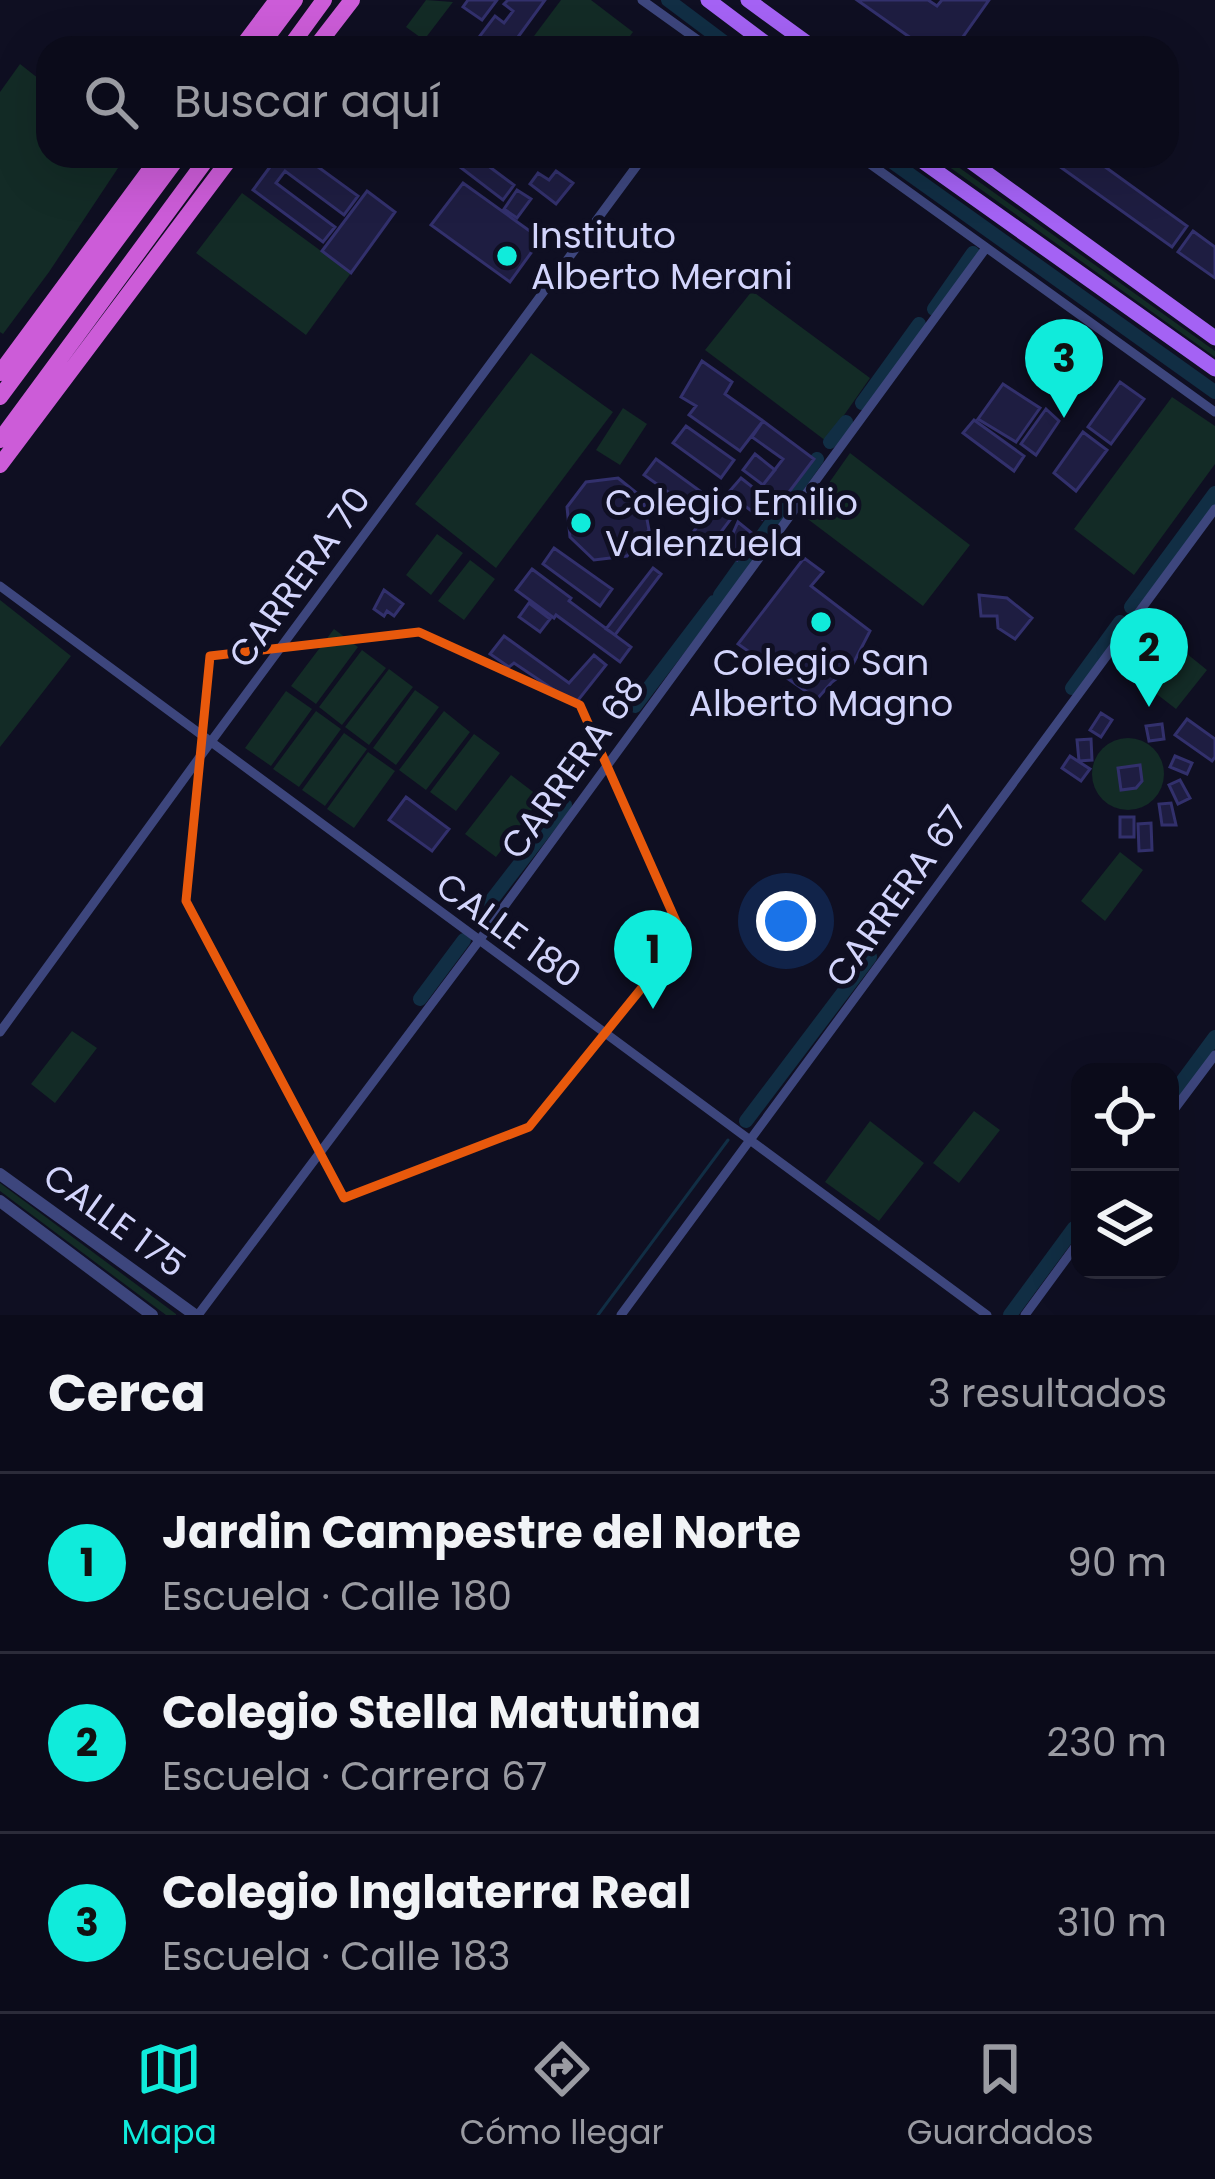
<!DOCTYPE html>
<html lang="es">
<head>
<meta charset="utf-8">
<style>
	:root { --surface:#0b0b1a; --page:#191927; --text:#f1f3f6; --muted:#9a9ba2; --line:#2b2b39; --accent:#10ebdb }
	body { margin:0; font-family:Poppins,sans-serif; background:var(--page); color:var(--text) }
	.controls { position:absolute; right:36px; bottom:36px; display:grid; overflow:hidden; border-radius:24px; box-shadow:0 12px 48px #0002 }
	.controls button { width:108px; height:108px; display:grid; place-items:center; padding:0; border:0; border-bottom:3px solid var(--line); background:var(--surface); color:var(--text); font:60px sans-serif }
	.you { position:absolute; left:786px; top:921px; width:42px; height:42px; margin:-30px; border:9px solid #fff; border-radius:50%; background:#1a73e8; box-shadow:0 0 0 18px #1a73e833 }
	.badge { display:grid; place-items:center; width:78px; height:78px; border-radius:50%; background:var(--accent); color:#111; font-size:39px; font-weight:700 }
	.pin { position:absolute; translate:-50% -99px; filter:drop-shadow(0 3px 6px #0008) }
	.pin::after { content:''; position:absolute; top:63px; width:42px; height:36px; background:inherit; clip-path:polygon(0 0,100% 0,50% 100%) }
	.list { margin:0; padding:0; list-style:none }
	h2 { display:flex; justify-content:space-between; align-items:center; height:156px; margin:0; padding:0 48px; font-size:51px }
	h2 small { font-size:39px; font-weight:400; color:var(--muted) }
	.list li { display:grid; grid-template-columns:78px 1fr auto; gap:36px; align-items:center; box-sizing:border-box; height:180px; padding:0 48px; border-top:3px solid var(--line) }
	.list b { display:block; font-size:45px; white-space:nowrap }
	.list p { margin:0; font-size:39px; white-space:nowrap; color:var(--muted) }
	.list em { font-size:39px; font-style:normal; color:var(--muted) }
	.icon { flex:none; width:66px; height:66px; fill:none; stroke:currentColor; stroke-width:2; stroke-linecap:round; stroke-linejoin:round }
	.map { position:relative; flex:none; width:1215px; height:1315px; overflow:hidden }
	.search { position:absolute; background:var(--surface); box-shadow:0 12px 48px #0002; left:36px; right:36px; top:36px; height:132px; display:flex; align-items:center; gap:30px; box-sizing:border-box; padding:0 42px; border-radius:36px; color:var(--muted); font-size:45px }
	.sheet { height:696px; background:var(--surface) }
	nav { display:flex; justify-content:space-around; align-items:center; box-sizing:border-box; height:168px; border-top:3px solid var(--line); background:var(--surface); font-size:33px; color:var(--muted) }
	nav a { display:grid; justify-items:center; gap:6px }
	nav .on { color:var(--accent) }
	.map>svg:first-child { display:block }
</style>
</head>
<body>
<div class="map">
<svg width="1215" height="1315" viewBox="0 0 1215 1315">
	<rect width="100%" height="100%" fill="#0f0f22"/>
	<path fill="#132b26" d="M426,0L453,2L424,40L406,27Z
		M561,0H591L633,32L621,48H525Z
		M20,64L48,86V156H126L49,272L3,334L0,332V92Z
		M934,156H943L1215,351V357Z
		M242,193L351,273L306,335L196,253Z
		M752,291L870,378L826,441L705,350Z
		M531,353L613,412L496,568L415,504Z
		M1172,397L1215,426V464L1134,575L1074,529Z
		M623,408L647,424L620,465L596,450Z
		M850,453L970,545L923,606L805,517Z
		M437,534L463,553L431,595L406,575Z
		M470,560L495,579L464,620L438,601Z
		M0,600L71,656L0,747Z
		M334,629L358,647L316,704L291,686Z
		M362,650L386,668L342,725L319,707Z
		M1186,653L1207,670L1176,709L1154,692Z
		M389,669L413,687L369,745L345,727Z
		M415,690L439,707L396,765L373,748Z
		M286,691L312,709L271,766L245,748Z
		M316,711L341,729L299,787L273,769Z
		M444,711L470,732L426,790L399,770Z
		M344,733L367,749L325,806L302,790Z
		M474,734L500,753L456,811L430,792Z
		M1092 774a36 36 0 1 1 72 0a36 36 0 1 1-72 0Z
		M368,752L395,771L354,828L327,809Z
		M511,775L541,798L496,857L465,834Z
		M1120,852L1143,870L1105,921L1081,901Z
		M72,1031L97,1048L55,1103L31,1084Z
		M974,1111L1000,1130L959,1183L933,1163Z
		M870,1121L924,1163L879,1221L825,1182Z
		M0,1183L176,1314V1315H166L0,1191Z"/>
	<g fill="none" stroke-linecap="round" stroke-linejoin="round">
		<path stroke="#112e44" stroke-width="3" d="M1120,622L1123,618
			M598,1315L728,1140"/>
		<path stroke="#112e44" stroke-width="14" d="M668,0L732,48
			M884,156L1215,392
			M934,309L973,253
			M862,403L919,324
			M830,442L846,422
			M720,595L817,459
			M1131,607L1215,493
			M1072,688L1120,622
			M635,706L714,602
			M477,919L565,805
			M420,999L464,940
			M1170,1098L1215,1037
			M746,1121L870,957
			M1010,1315L1074,1228"/>
	</g>
	<path fill="#1e1d41" stroke="#32306c" stroke-width="3" d="M468,0H497L482,20L463,7Z
		M508,0H545L510,48H478L473,45L495,16L504,23L513,11L504,4Z
		M857,0H928L937,6L942,0H989L955,48H925Z
		M278,156H303L358,196L344,215L285,171L276,183L335,227L323,242L253,190Z
		M469,156H475L514,185L503,200L460,167Z
		M1045,156H1090L1187,226L1172,247Z
		M556,171L573,183L556,204L530,184L538,173L549,180Z
		M463,183L541,239L510,282L431,225Z
		M517,190L531,199L517,218L504,209Z
		M367,191L395,212L351,273L322,251Z
		M1193,231L1215,247V278L1178,252Z
		M1051,335L1093,364L1085,378L1042,349Z
		M702,361L732,382L725,394L763,421L740,451L689,415L696,406L681,397Z
		M1120,382L1144,399L1111,444L1088,427Z
		M1003,384L1040,408L1016,442L978,419Z
		M1046,409L1059,421L1036,455L1021,444Z
		M974,420L1024,456L1014,471L963,433Z
		M763,421L814,459L783,500L763,485L783,459L752,437Z
		M686,426L734,460L721,478L673,443Z
		M1083,432L1107,450L1076,491L1054,473Z
		M755,454L775,470L763,485L743,470Z
		M656,459L700,491L688,506L644,475Z
		M618,478L643,498L649,530L627,556L594,560L570,537L567,507L586,482Z
		M741,478L774,504L762,519L728,493Z
		M718,499L736,512L712,544L694,531Z
		M738,522L753,534L745,541L737,560L717,545L733,533Z
		M554,548L612,589L600,606L543,564Z
		M804,558L823,572L811,586L870,631L851,668L832,682L817,699L738,644Z
		M653,568L661,574L615,635L606,629Z
		M532,569L571,598L569,601L631,647L620,662L556,615L554,618L516,590Z
		M384,590L403,604L394,616L387,611L384,616L374,609Z
		M979,595L1007,598L1032,618L1015,639L998,628L997,616H981Z
		M529,603L550,619L540,632L519,617Z
		M504,636L569,683L594,655L606,665L575,704L514,663L509,667L490,654Z
		M1101,713L1112,720L1101,737L1090,730Z
		M1187,719L1215,739V757L1212,761L1175,735Z
		M1162,724L1164,739L1149,741L1146,726Z
		M1091,739L1092,760L1079,761L1077,740Z
		M1070,756L1090,769L1081,781L1062,768Z
		M1175,756L1192,763L1187,774L1170,767Z
		M1140,765L1142,781L1136,788L1121,790L1118,768Z
		M1180,780L1190,798L1178,804L1169,785Z
		M406,797L449,829L432,851L389,820Z
		M1171,803L1176,825H1162L1159,804Z
		M1120,817H1134V837H1120Z
		M1151,823L1152,850L1139,851L1138,824Z"/>
	<g fill="none" stroke-linecap="round" stroke-linejoin="round">
		<path stroke="#3d467d" stroke-width="9" d="M642,0L709,48
			M859,156L1215,412
			M0,586L987,1315
			M0,1032L210,743L644,156
			M1170,1115L1215,1055
			M198,1315L478,942L986,248
			M621,1315L1215,509
			M1025,1315L1080,1240"/>
		<path stroke="#3d467d" stroke-width="12" d="M0,1174L195,1315
			M0,1201L152,1315"/>
		<path stroke="#a462f4" stroke-width="15" d="M708,0L772,48
			M748,0L814,48
			M915,156L1215,369
			M963,156L1215,338"/>
		<path stroke="#cc5cd8" stroke-width="16" d="M241,48L277,0
			M259,48L295,0
			M289,48L324,0
			M315,48L352,0
			M0,373L160,156
			M0,397L179,156
			M0,440L209,156
			M0,465L232,156"/>
	</g>
	<path fill="none" stroke="#e8590c" stroke-width="9" stroke-linejoin="round" d="M419,632L580,705L683,937L529,1127L344,1198L186,901L210,656Z"/>
	<g fill="#10ebdb" stroke="#0f0f22" stroke-width="4.5">
		<circle cx="507" cy="256" r="12"/>
		<circle cx="581" cy="523" r="12"/>
		<circle cx="821" cy="622" r="12"/>
	</g>
	<g text-anchor="middle" stroke-width="10" stroke-linejoin="round" paint-order="stroke">
		<g font-size="36" fill="#d3d5fc" stroke="#0f0f22" text-anchor="start">
			<text x="531" y="248">Instituto<tspan x="531" dy="41">Alberto Merani</tspan></text>
			<text x="605" y="515">Colegio Emilio<tspan x="605" dy="41">Valenzuela</tspan></text>
			<text x="821" y="675" text-anchor="middle">Colegio San<tspan x="821" dy="41">Alberto Magno</tspan></text>
		</g>
		<g font-size="36" fill="#d3d5fc" stroke="#0f0f22">
			<text transform="translate(299 577) rotate(-54)" y="13">CARRERA 70</text>
			<text transform="translate(572 767) rotate(-54)" y="13">CARRERA 68</text>
			<text transform="translate(896 896) rotate(-54)" y="13">CARRERA 67</text>
			<text transform="translate(509 930) rotate(36)" y="13">CALLE 180</text>
			<text transform="translate(115 1220) rotate(36)" y="13">CALLE 175</text>
		</g>
	</g>
</svg>
<div class="controls">
<button><svg class="icon" aria-label="locate" viewBox="0 0 24 24"><circle cx="12" cy="12" r="6"/><path d="M12 2v4M12 18v4M2 12h4M18 12h4"/></svg></button>
<button><svg class="icon" aria-label="layers" viewBox="0 0 24 24"><path d="M12 4l9 5-9 5-9-5zM3 14l9 5 9-5"/></svg></button>
</div>
<div class="you"></div>
<div class="pin badge" style="left:653px;top:1009px">1</div>
<div class="pin badge" style="left:1149px;top:707px">2</div>
<div class="pin badge" style="left:1064px;top:418px">3</div>
<div class="search"><svg class="icon" aria-label="search" viewBox="0 0 24 24"><circle cx="10" cy="10" r="6"/><path d="M15 15l6 6"/></svg>Buscar aquí</div>
</div>
<section class="sheet">
<h2>Cerca<small>3 resultados</small></h2>
<ul class="list">
<li><span class="badge">1</span><div><b>Jardin Campestre del Norte</b><p>Escuela · Calle 180</p></div><em>90 m</em></li>
<li><span class="badge">2</span><div><b>Colegio Stella Matutina</b><p>Escuela · Carrera 67</p></div><em>230 m</em></li>
<li><span class="badge">3</span><div><b>Colegio Inglaterra Real</b><p>Escuela · Calle 183</p></div><em>310 m</em></li>
</ul>
</section>
<nav>
<a class="on"><svg class="icon" aria-label="map" viewBox="0 0 24 24"><path d="M3 6l6-2 6 2 6-2v14l-6 2-6-2-6 2zM9 4v14M15 6v14"/></svg>Mapa</a>
<a><svg class="icon" aria-label="directions" viewBox="0 0 24 24"><path d="M12 3l9 9-9 9-9-9zM9 14v-3h6M13 9l2 2-2 2"/></svg>Cómo llegar</a>
<a><svg class="icon" aria-label="saved" viewBox="0 0 24 24"><path d="M7 4h10v16l-5-4-5 4z"/></svg>Guardados</a>
</nav>
</body>
</html>
